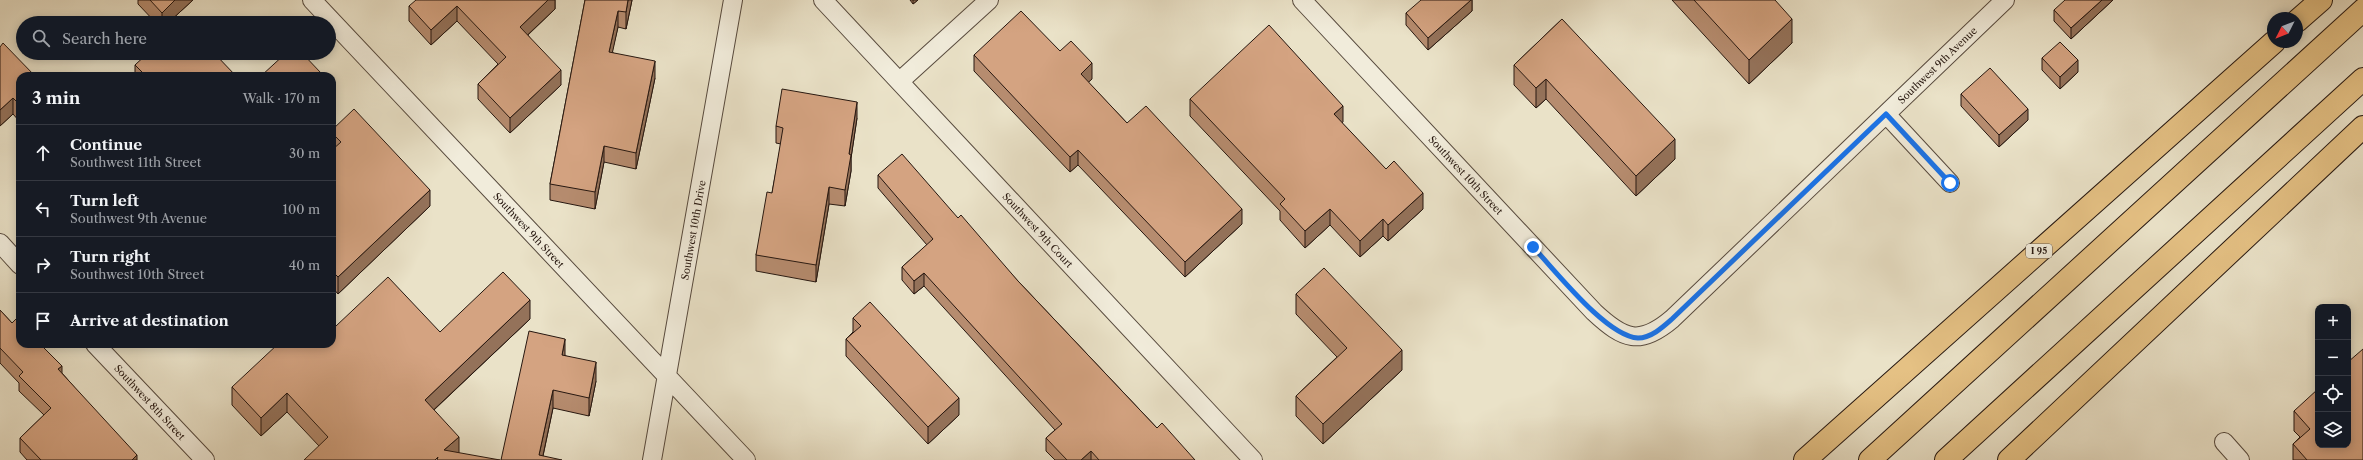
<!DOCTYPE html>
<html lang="en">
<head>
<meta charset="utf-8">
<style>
	:root { --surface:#171b24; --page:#20242c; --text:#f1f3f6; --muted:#9ea1a6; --line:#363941 }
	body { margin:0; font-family:"Libre Caslon Text",serif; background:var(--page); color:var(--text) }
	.controls { position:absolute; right:12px; bottom:12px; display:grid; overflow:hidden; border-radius:8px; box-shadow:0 2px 10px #0003 }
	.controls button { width:36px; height:36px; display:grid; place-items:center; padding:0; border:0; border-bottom:1px solid var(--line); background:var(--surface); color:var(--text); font:20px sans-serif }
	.compass { position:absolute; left:2267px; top:12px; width:36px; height:36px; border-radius:50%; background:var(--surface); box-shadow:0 2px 10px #0003; rotate:228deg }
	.stop { position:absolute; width:12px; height:12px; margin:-9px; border:3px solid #1a73e8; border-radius:50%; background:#fff }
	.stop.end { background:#1a73e8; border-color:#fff; box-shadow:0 1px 4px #0008 }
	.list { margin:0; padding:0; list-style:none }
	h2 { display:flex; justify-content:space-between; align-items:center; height:52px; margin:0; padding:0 16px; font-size:17px }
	h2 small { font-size:13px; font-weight:400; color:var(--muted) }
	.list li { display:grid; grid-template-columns:26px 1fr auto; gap:12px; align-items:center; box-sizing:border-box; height:56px; padding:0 16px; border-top:1px solid var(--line) }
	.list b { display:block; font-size:15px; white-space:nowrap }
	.list p { margin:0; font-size:13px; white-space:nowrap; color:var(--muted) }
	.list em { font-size:13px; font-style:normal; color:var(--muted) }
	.icon { flex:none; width:22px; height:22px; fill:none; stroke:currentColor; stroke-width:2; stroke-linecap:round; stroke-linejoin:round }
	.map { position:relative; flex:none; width:2363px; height:460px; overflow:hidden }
	.search { position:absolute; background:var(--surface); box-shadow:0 2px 10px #0003; left:16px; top:16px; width:320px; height:44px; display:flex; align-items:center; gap:10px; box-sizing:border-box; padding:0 14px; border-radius:22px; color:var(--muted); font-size:15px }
	.panel { position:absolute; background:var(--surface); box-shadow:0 2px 10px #0003; left:16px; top:72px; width:320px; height:276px; border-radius:12px }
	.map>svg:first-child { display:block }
</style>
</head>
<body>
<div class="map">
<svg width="2363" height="460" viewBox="0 0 2363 460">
	<rect width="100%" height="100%" fill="#eae2c8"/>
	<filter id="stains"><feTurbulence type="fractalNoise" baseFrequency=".005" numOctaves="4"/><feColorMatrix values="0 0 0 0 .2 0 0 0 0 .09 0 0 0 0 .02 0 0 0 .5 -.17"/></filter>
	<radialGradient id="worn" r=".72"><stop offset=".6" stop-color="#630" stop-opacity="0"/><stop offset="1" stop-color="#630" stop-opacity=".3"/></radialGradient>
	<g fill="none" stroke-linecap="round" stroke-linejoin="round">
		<defs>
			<path id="minor" d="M312,0L746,460
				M823,0L1253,460
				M1302,0L1594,312C1624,340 1640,346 1672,319L2005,0
				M900,81L989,0
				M1886,114L1950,183
				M0,243L20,265
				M95,344L205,460
				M2224,442L2240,460
				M652,460L733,0"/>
			<path id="motorway" d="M2297,21L2321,0
				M1805,460L2274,42
				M1870,460L2363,10
				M1946,460L2363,79
				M2009,460L2363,127"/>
		</defs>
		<use href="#minor" stroke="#574a3e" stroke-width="20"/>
		<use href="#motorway" stroke="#261710" stroke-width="24"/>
		<use href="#minor" stroke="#f1ecdb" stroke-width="18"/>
		<use href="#motorway" stroke="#e5c184" stroke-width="22"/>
	</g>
	<path fill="#b68c6f" stroke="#261710" d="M138,0H193L168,23H156L138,4Z
		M555,0V9L528,35L561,85L510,133L478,99V84L498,64L457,21L431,45L409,21V6Z
		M585,0H632L626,29L618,27L612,52L655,78L636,169L604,162L595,209L550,200V184Z
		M910,0H918L913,4Z
		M1472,0V11L1428,50L1406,25V13Z
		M1672,0H1775L1792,43L1749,84Z
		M2113,0L2071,39L2054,21V10Z
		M1562,19L1675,159L1636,196L1546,99L1536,108L1514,85V65Z
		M0,47L20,76V122L13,114L0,126Z
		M1060,51L1092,79L1088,82L1127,123L1242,224L1185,277L1078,165L1070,172L974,71V55Z
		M2042,58L2078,72L2060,89L2042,70Z
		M135,65L236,76H135Z
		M1961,94L2028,120L1999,147L1961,106Z
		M1190,99L1343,122L1342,123L1423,209L1388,241L1383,236L1360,257L1330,225L1305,248L1280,220V211L1190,116Z
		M857,118L851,158V171L845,206L829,204L816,282L756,271V255L772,193L781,144L776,143V126Z
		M332,130L430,206L338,294L332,287Z
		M878,175L958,218L1018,281L1157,428L1195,460H1055L1046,451V438L1055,430L924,286L914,294L902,280V267L927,245L878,188Z
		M1296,294L1402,370L1323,444L1296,416V396L1337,357L1296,314Z
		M0,310L12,323L62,373L137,460H27L20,452V438L44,415L19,391V383L0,363Z
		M853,318L959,415L928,444L846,356V339L853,332Z
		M530,319L434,410L319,446L287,412L261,436L232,405V387L440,332Z
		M565,355L596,381L589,416L553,408L543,456L501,460Z
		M2294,411L2363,460H2293V444L2300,437L2294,431Z"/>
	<path fill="#94725a" stroke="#261710" d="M175,0H193L168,23H162V13Z
		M548,0H555V9L520,42V27Z
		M628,0H632L626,29V12Z
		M913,0H918L913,4Z
		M1471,0H1472V11L1428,50V38Z
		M2102,0H2113L2071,39V28Z
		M457,6V21L431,45V30Z
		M618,11V27L609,68V52Z
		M1792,19V43L1749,84V60Z
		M2078,60V72L2060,89V77Z
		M655,61V78L636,169V153Z
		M1092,63V79L1081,89V74Z
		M561,70V85L510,133V118Z
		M1546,79V99L1536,108V88Z
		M13,98V114L0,126V110Z
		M857,102V118L851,158V171L845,206V190L849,154Z
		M1343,106V122L1334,131V114Z
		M2028,109V120L1999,147V135Z
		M1675,139V159L1636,196V176Z
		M604,146V162L595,209V192Z
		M1078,150V165L1070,172V157Z
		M829,187V204L816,282V265Z
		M430,190V206L338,294V277Z
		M1423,193V209L1388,241V225Z
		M1242,209V224L1185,277V262Z
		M1330,209V225L1305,248V231Z
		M1383,219V236L1360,257V241Z
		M924,273V286L914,294V281Z
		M530,300V319L425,418V400Z
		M565,339V358L562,355Z
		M1402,350V370L1323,444V424Z
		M596,362V381L589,416V398Z
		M62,366V380L58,369Z
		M553,390V408L542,460L539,455Z
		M287,393V412L261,436V418Z
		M959,398V415L928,444V427Z
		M459,437V455L444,450Z
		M1091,451V460H1081Z
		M137,455V460H132Z"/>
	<path fill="#d4a381" stroke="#261710" d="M150,0H175L162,13Z
		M416,0H548L520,27L561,70L510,118L478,84L506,57L457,6L431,30L409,6Z
		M585,0H628L626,12L618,11L609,52L655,61L636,153L604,146L595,192L550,184Z
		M1421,0H1471L1428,38L1406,13Z
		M1694,0H1775L1792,19L1749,60Z
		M2065,0H2102L2071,28L2054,10Z
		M1021,11L1060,51L1071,41L1092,63L1081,74L1127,123L1146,106L1242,209L1185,262L1078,150L1070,157L974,55Z
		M1562,19L1675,139L1636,176L1546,79L1536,88L1514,65Z
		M183,20L186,23H179Z
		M1269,25L1343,106L1334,114L1386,169L1394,161L1423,193L1388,225L1383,219L1360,241L1330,209L1305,231L1280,204L1285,199L1190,99Z
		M2060,42L2078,60L2060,77L2042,58Z
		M3,43L35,76H20V105L13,98L0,110V47Z
		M148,53H214L236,76H146L135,65Z
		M286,53H302L321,73L318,76H261Z
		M1990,68L2028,109L1999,135L1961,94Z
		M782,89L857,102L849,154L851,155L845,190L829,187L816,265L756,255L767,192L772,193L783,128L776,126Z
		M354,109L430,190L338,277L332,271V150L341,142L332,133V130Z
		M902,154L958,218L961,215L1018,281L1157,428L1162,423L1195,460H1099L1091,451L1081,460H1067L1046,438L1062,424L924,273L914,281L902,267L933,239L878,175Z
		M1324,268L1402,350L1323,424L1296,396L1347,348L1296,294Z
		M503,272L530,300L425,400L459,437L444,450L500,460H437L438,457L435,460H304L328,437L287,393L261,418L232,387L278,344H332V322L336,326L388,277L440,332Z
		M870,302L959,398L928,427L846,339L861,326L853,318Z
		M0,310L12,323L18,317L20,319V344H40L62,366L58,369L137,455L132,460H41L20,438L51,408L19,376L23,372L0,348Z
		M529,331L565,339L562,355L596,362L589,398L553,390L539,455L562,460H501Z
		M2363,349V460H2307L2293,444L2310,429L2294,411L2318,389V445H2348V362Z"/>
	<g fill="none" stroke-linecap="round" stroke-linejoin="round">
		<path stroke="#1a73e8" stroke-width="5" d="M1533,247C1555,270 1606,336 1638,338C1651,338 1663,327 1672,319L1886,114L1950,183"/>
	</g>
	<g text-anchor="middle" stroke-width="3.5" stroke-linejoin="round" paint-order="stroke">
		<rect fill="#f1ecdb" stroke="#63574d" stroke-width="1" x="2026" y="244" width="26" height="14" rx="3"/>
		<g font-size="9" font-weight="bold" fill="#261710">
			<text x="2039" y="254">I 95</text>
		</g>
		<g font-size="10" fill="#261710" stroke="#f1ecdb">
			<text transform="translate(1937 65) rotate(-44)" y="4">Southwest 9th Avenue</text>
			<text transform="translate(1466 175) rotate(47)" y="4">Southwest 10th Street</text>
			<text transform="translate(529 230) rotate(47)" y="4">Southwest 9th Street</text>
			<text transform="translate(693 230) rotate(-80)" y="4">Southwest 10th Drive</text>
			<text transform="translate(1038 230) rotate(47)" y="4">Southwest 9th Court</text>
			<text transform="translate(150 402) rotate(47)" y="4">Southwest 8th Street</text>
		</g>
	</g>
	<rect width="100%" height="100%" filter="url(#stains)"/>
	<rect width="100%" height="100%" fill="url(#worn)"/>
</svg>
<div class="controls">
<button>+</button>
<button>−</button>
<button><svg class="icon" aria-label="locate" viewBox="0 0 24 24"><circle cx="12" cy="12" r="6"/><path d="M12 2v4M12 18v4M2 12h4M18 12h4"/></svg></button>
<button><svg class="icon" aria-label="layers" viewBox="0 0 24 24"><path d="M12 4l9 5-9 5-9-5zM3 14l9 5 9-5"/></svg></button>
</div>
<svg class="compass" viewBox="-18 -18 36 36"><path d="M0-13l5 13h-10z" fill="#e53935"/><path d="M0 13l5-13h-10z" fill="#9ea1a6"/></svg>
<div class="stop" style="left:1950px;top:183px"></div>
<div class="stop end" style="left:1533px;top:247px"></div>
<div class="search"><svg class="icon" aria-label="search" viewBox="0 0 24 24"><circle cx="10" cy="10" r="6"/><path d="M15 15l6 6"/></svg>Search here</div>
<section class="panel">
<h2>3 min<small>Walk · 170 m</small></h2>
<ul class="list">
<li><svg class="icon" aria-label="ahead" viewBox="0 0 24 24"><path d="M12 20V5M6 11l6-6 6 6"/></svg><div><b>Continue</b><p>Southwest 11th Street</p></div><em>30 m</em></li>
<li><svg class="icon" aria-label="left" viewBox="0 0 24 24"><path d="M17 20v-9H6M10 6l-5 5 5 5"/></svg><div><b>Turn left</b><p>Southwest 9th Avenue</p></div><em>100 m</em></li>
<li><svg class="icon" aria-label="right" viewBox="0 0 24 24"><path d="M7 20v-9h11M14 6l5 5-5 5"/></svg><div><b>Turn right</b><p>Southwest 10th Street</p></div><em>40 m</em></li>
<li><svg class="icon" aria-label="arrive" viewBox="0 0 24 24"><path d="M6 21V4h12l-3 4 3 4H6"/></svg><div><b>Arrive at destination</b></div></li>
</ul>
</section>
</div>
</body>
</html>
